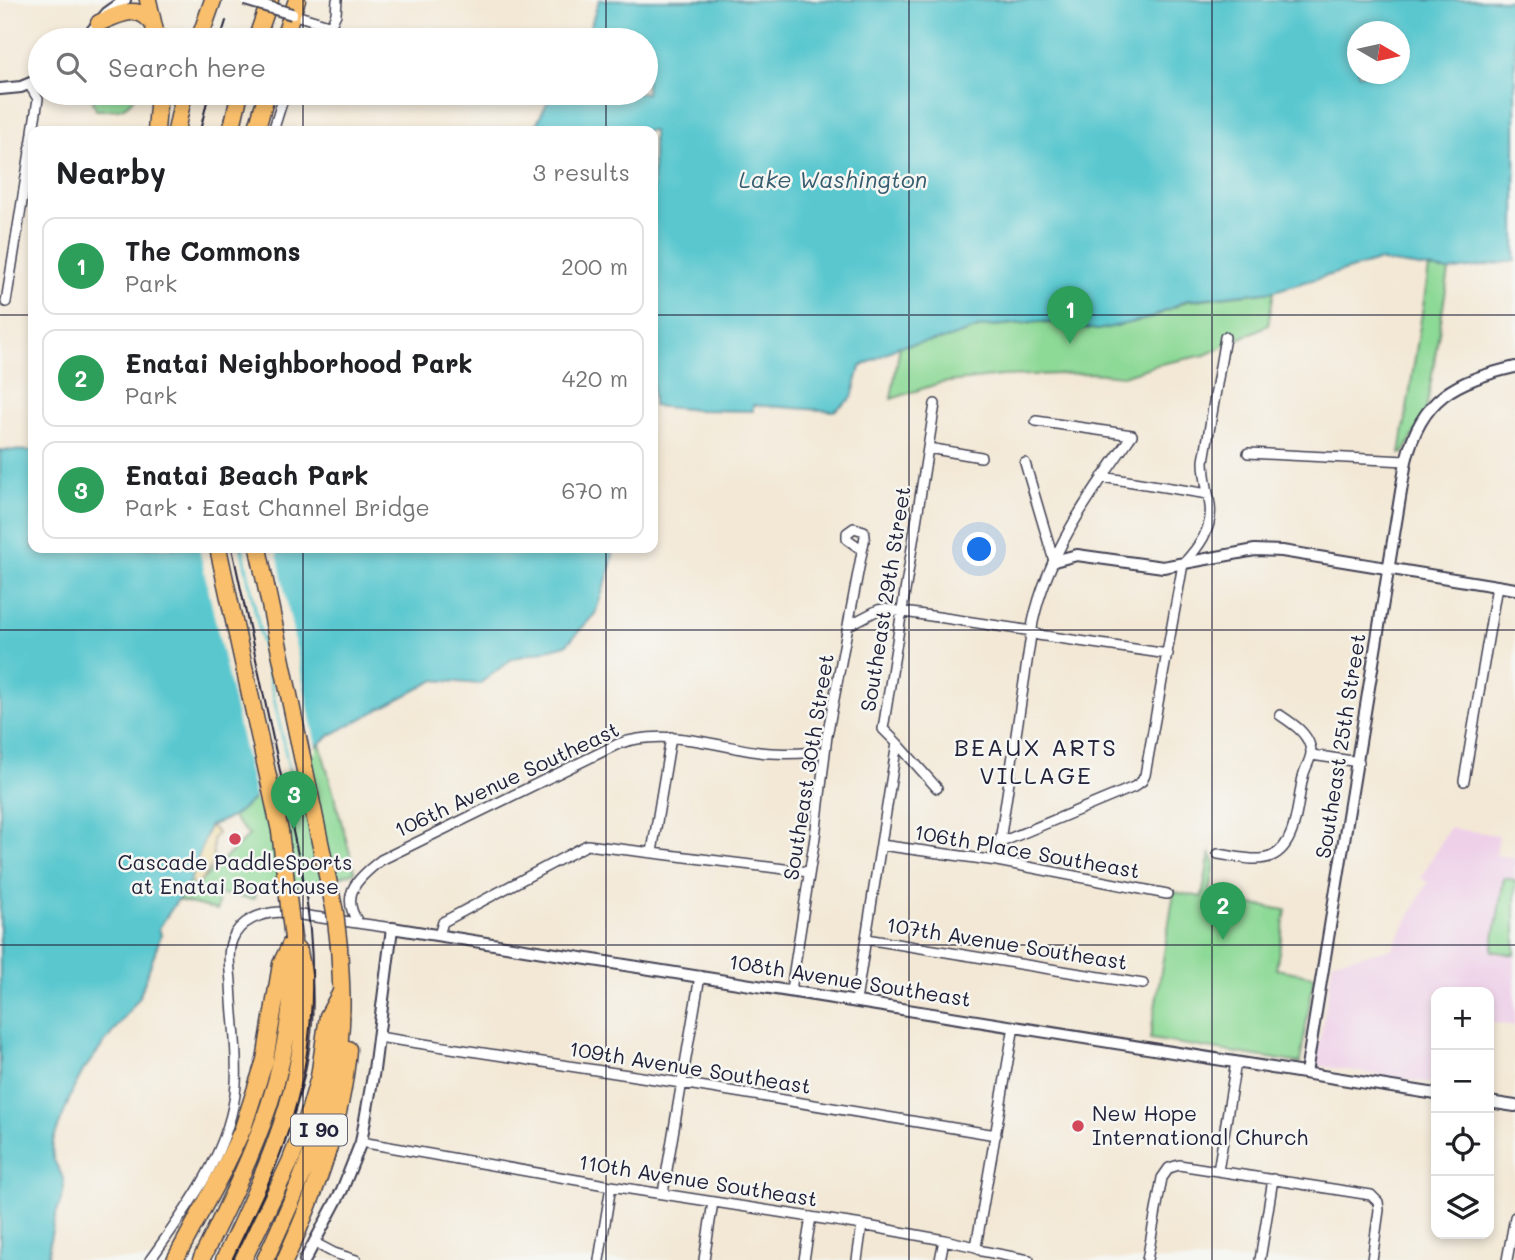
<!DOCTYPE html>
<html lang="en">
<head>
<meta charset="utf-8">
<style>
	:root { --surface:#fff; --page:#f6f6f6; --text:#202124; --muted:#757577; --line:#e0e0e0; --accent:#2563eb }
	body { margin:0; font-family:Mali,sans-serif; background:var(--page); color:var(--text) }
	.controls { position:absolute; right:21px; bottom:21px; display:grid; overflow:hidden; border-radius:14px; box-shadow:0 4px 10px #0003 }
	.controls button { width:63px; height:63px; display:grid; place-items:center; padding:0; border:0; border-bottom:2px solid var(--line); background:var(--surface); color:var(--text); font:35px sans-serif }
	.compass { position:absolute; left:1347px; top:21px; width:63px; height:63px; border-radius:50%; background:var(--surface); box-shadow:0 4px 10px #0003; rotate:99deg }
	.you { position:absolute; left:980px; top:550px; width:24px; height:24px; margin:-18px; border:5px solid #fff; border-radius:50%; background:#1a73e8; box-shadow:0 0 0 10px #1a73e833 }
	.badge { display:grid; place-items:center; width:46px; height:46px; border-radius:50%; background:var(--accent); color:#fff; font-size:23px; font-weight:700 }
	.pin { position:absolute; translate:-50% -58px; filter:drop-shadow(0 2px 4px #0008) }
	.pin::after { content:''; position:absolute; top:37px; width:24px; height:21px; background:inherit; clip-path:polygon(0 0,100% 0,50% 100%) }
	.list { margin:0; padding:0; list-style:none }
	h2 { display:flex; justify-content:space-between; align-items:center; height:91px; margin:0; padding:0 28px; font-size:30px }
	h2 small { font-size:23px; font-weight:400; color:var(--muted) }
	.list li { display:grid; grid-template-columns:46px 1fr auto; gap:21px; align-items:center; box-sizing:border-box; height:98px; margin:0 14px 14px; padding:0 14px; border:2px solid var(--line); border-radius:14px }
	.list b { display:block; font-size:26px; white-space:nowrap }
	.list p { margin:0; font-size:23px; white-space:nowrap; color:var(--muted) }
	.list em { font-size:23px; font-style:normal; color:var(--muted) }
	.icon { flex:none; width:38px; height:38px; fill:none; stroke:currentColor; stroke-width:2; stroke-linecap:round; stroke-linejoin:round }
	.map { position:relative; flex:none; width:1515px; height:1260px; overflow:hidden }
	.search { position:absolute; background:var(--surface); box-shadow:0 4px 10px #0003; left:28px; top:28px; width:630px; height:77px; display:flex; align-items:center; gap:18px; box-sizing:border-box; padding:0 24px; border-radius:38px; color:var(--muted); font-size:26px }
	.panel { position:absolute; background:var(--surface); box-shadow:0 4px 10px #0003; left:28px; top:126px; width:630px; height:427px; border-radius:14px }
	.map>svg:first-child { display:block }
</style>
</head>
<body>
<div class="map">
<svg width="1515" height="1260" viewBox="0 0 1515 1260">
	<rect width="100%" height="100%" fill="#f6f6f2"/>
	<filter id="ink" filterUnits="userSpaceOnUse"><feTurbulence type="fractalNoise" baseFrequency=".0143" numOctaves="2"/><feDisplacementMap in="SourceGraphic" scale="14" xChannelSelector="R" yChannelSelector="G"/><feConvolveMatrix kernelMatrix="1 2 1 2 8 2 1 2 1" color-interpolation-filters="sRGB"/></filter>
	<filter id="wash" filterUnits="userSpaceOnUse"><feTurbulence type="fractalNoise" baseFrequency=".00686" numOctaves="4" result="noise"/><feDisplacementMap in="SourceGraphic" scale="28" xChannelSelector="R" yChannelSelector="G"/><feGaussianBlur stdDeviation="1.57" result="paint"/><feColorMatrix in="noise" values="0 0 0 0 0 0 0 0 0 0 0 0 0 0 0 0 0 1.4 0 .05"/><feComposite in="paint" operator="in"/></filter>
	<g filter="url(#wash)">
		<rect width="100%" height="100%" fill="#f3e8d5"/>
		<path fill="#eed0e8" d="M1449,828L1499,835L1496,855L1515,858V1026L1489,1022V992H1436V1084L1316,1065L1333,961L1392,949L1428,882L1421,878Z"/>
		<path fill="#8dd996" stroke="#587e68" stroke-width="2" d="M90,93H137C128,111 114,110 96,110Z
			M1429,268L1449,271L1426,412L1404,453L1400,454Z
			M1274,291L1268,325L1205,355L1156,365L1123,376L1092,373L1001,376L940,383L891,399L900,345L946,339L982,327L1041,322L1098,330L1151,318L1187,301Z
			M320,744L355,872C324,881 288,893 256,888L254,899L219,894L217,910L178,900L190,881L197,886C213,868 232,853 249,835L232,817Z
			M1210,853L1215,863L1209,898L1286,910L1276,969L1314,976L1300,1063L1150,1039L1174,892L1202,897Z
			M1504,878L1515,880V955L1492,951Z"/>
		<path fill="#eeda9e" stroke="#887e6c" stroke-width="2" d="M209,826L212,827L217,833L213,839V864L196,887L190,881Z"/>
		<path fill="#5ac7cf" stroke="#3e7485" stroke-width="2" fill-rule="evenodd" d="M599,0H1515V261L1449,271L1378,261L1274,291L1187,300L1151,318L1098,330L1041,321L981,327L946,339L900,346L860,367L852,398L834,411L753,405V411L699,410L653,406V131H533L552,93H646V40H586ZM1358,32H1400V74H1358Z
			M0,450L33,451V548H614L610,570L595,614L566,645L512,659L479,684L435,680L330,735L232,817L209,826L190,881L159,928L161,935L139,998L83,1071L73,1090L54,1138C47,1165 64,1168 64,1185C64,1197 56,1210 54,1222C51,1234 48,1248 48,1260H0Z"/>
		<path fill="#f3e8d5" d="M199,548H240L289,774L256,802Z
			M244,548H276L317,751L291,773Z"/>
	</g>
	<g filter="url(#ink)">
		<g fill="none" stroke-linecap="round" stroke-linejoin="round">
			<defs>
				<path id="minor" d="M292,14L332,26
					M324,40L336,14L337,0
					M29,84L38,99L33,131
					M475,93H477
					M273,131L285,93
					M6,302L33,133
					M928,448L981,457
					M1248,453L1406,461
					M1025,463L1054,561
					M1102,477L1208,494
					M849,625L878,610L884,609L1032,631L1038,635L1168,654
					M897,743L937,788
					M1312,755L1359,762
					M1464,781L1497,586
					M999,843L1134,787L1142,781L1145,775L1183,564C1198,548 1213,529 1210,506C1208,490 1204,477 1204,461L1225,337
					M881,845L997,861L1167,894
					M652,852L671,737
					M1218,854C1234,856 1256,863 1272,856C1298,844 1297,801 1303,777C1305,766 1314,757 1310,746C1306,732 1292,723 1280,715
					M997,861L1033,622C1048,552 1091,493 1132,435L1036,421
					M358,922C339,894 359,877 381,860L618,744C665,728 712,745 759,752C781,755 803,753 825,752
					M439,935L443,922L587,845L809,872
					M866,939L1143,984
					M791,990L815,837L827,736L865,536L864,531L854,528L847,533V539L861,549
					M856,1001L897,743L883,729L935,404
					M378,1037L681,1083L996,1135
					M361,1142L611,1186L862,1225L944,1240L976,1247L982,1251L1029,1260
					M1218,1171L1236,1062
					M663,1193L700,976
					M315,1243L334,1253L356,1260
					M976,1247L1014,1026
					M150,1260C187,1209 232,1149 236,1084C238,1051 232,1016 231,982C230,969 227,953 232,940C240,920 261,913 280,912L392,928
					M599,1260L611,1186
					M704,1260L713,1202
					M804,1260L811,1217
					M857,1260L862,1225
					M940,1260L944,1240
					M1147,1260L1162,1178L1169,1168L1179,1165L1371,1195L1378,1202L1379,1210L1372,1260
					M1260,1260L1273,1179
					M1507,1260L1515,1217"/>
				<path id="tertiary" d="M84,40L107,13L125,0
					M0,89L21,87L40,79
					M1054,561L1077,555L1163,567L1255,550L1282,551L1515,589
					M1306,1073L1406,461C1421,397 1456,381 1515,367
					M1489,1102L1515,1106
					M305,1260L342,1190L361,1142L374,1070L392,928L1436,1094"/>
				<path id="motorway" d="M148,0L157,40
					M99,23C119,14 141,2 154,26
					M199,40L213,0
					M256,40L270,0
					M283,40L297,0
					M156,131L159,93
					M176,131L184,93
					M231,131L240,93
					M256,131L267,93
					M218,548L280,831
					M258,548L327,875
					M175,1260L224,1169L243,1128L265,1060L281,964L293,939
					M201,1260C254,1152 297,1066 293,942
					M224,1260C267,1169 322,1054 299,951
					M243,1260L290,1162L307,1119L319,1077L328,1016L340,994
					M265,1260C298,1189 331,1117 340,1038C343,1008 341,977 339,947
					M285,1260C316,1192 342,1123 348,1049"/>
			</defs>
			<use href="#minor" stroke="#414052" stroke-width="12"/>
			<use href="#tertiary" stroke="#414052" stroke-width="14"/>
			<use href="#motorway" stroke="#414052" stroke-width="19"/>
			<use href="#minor" stroke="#fff" stroke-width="9"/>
			<use href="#tertiary" stroke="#fff" stroke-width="10"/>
			<use href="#motorway" stroke="#f9bf6c" stroke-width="16"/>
			<path stroke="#22223b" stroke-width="2" d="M220,40L226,21
				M200,131L209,93
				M232,1260C252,1218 274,1176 288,1132C316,1049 318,963 303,878L232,548"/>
			<defs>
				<path id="tertiary-bridge" d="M245,0L292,14"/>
				<path id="motorway-bridge" d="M280,831L293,939
					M327,875L335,912L339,947"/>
			</defs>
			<use href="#tertiary-bridge" stroke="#414052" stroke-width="14" stroke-linecap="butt"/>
			<use href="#motorway-bridge" stroke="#414052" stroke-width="19" stroke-linecap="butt"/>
			<use href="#tertiary-bridge" stroke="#fff" stroke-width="10"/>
			<use href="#motorway-bridge" stroke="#f9bf6c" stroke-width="16"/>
		</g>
	</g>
	<path fill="none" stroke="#22223b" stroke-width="2" stroke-opacity="0.55" d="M303,0V40M606,0V40M909,0V1260M1212,0V1260M303,93V131M606,93V131M0,315H33M653,315H1515M303,548V1260M606,548V1260M0,630H1515M0,945H1515"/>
	<g fill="#d1495b" stroke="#f6f6f2" stroke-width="2.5">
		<circle cx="235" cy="839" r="7"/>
		<circle cx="1078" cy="1126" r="7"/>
	</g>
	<g text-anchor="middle" stroke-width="5" stroke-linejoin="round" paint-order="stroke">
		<rect fill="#f6f6f2" stroke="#626272" stroke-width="2" x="291" y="1114.5" width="56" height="31" rx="5"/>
		<g font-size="19" font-weight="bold" fill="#22223b">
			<text x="319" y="1137">I 90</text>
		</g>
		<g font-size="21" fill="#22223b" stroke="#f6f6f2">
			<text transform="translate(886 599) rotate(-81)" y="7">Southeast 29th Street</text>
			<text transform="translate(1341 746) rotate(-81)" y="7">Southeast 25th Street</text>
			<text transform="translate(809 767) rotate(-81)" y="7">Southeast 30th Street</text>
			<text transform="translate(507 780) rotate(-25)" y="7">106th Avenue Southeast</text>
			<text transform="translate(1027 852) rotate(10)" y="7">106th Place Southeast</text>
			<text transform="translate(1007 944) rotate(9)" y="7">107th Avenue Southeast</text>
			<text transform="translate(850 981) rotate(9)" y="7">108th Avenue Southeast</text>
			<text transform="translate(690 1068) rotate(9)" y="7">109th Avenue Southeast</text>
			<text transform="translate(698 1181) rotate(9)" y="7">110th Avenue Southeast</text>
		</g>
		<g font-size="21" fill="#22223b" stroke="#f6f6f2">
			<text x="235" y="870">Cascade PaddleSports<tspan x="235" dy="24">at Enatai Boathouse</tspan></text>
			<text x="1092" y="1121" text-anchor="start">New Hope<tspan x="1092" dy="24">International Church</tspan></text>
		</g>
		<g font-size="23" font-style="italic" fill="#365c6f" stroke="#f6f6f2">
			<text x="833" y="188">Lake Washington</text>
		</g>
		<g font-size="24" letter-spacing="2" fill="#22223b" stroke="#f6f6f2">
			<text x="1036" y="756">BEAUX ARTS<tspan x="1036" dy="28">VILLAGE</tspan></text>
		</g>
	</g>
</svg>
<div class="controls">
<button>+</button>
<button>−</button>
<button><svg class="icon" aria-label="locate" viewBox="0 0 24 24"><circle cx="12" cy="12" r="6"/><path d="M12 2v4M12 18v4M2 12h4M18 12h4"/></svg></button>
<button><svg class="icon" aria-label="layers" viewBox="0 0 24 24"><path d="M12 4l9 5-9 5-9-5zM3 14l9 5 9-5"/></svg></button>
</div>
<svg class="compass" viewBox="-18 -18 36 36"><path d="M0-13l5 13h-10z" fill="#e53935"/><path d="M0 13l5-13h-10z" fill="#757577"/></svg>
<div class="you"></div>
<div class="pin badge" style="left:1070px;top:344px;background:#2e9e5b">1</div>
<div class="pin badge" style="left:1223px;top:940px;background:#2e9e5b">2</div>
<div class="pin badge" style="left:294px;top:829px;background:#2e9e5b">3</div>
<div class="search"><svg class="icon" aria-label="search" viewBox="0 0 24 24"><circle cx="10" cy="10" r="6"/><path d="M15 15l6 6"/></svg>Search here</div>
<section class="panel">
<h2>Nearby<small>3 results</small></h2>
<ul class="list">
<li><span class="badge" style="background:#2e9e5b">1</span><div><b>The Commons</b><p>Park</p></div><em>200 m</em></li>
<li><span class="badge" style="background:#2e9e5b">2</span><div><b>Enatai Neighborhood Park</b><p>Park</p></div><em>420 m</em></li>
<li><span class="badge" style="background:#2e9e5b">3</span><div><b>Enatai Beach Park</b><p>Park · East Channel Bridge</p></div><em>670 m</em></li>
</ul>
</section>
</div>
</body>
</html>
